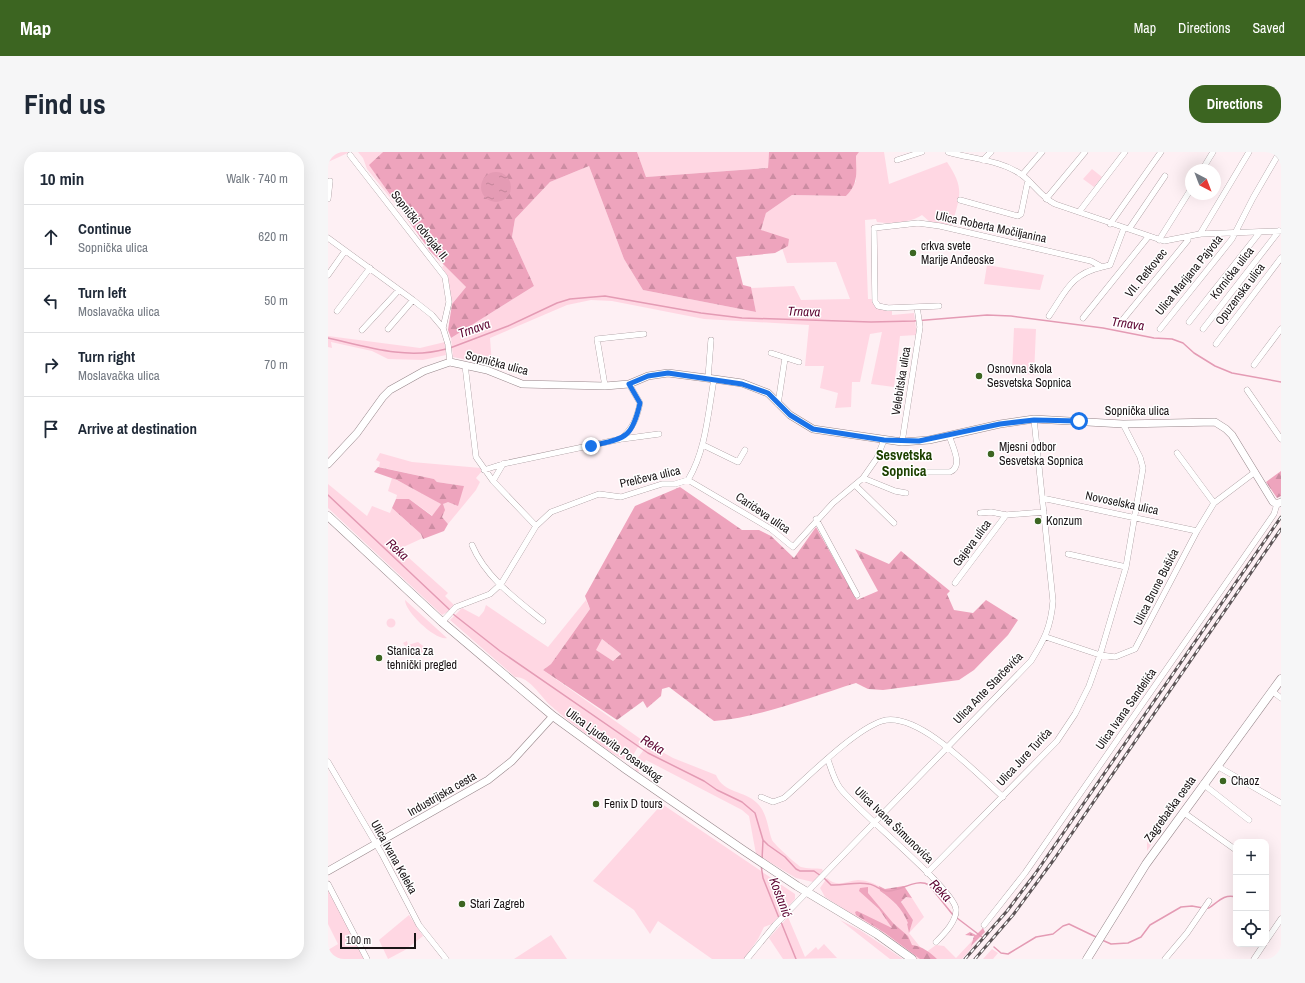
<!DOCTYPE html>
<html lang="en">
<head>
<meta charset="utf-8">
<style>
	:root { --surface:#fff; --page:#f6f6f7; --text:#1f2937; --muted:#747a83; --line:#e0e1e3; --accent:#3c6521 }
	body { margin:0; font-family:"Archivo Narrow",sans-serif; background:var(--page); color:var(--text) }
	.controls { position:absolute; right:12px; bottom:12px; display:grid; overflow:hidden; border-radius:8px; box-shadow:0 4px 16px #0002 }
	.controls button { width:36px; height:36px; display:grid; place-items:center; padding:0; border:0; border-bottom:1px solid var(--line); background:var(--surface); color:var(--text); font:20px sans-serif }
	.compass { position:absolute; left:857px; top:12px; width:36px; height:36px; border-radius:50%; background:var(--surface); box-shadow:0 4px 16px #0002; rotate:138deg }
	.scale { position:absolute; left:12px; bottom:10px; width:76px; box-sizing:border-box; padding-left:4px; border:2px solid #1a1416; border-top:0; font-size:11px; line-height:14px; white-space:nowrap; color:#1a1416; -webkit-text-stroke:3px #fff; paint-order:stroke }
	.stop { position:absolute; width:12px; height:12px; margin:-9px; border:3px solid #1a73e8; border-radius:50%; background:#fff }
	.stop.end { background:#1a73e8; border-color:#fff; box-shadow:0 1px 4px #0008 }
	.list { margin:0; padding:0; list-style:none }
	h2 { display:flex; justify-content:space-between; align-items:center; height:52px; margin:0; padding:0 16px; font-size:17px }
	h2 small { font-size:13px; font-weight:400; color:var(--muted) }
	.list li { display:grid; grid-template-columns:26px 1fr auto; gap:12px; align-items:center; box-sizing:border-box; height:64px; padding:0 16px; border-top:1px solid var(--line) }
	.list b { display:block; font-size:15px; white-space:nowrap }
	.list p { margin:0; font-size:13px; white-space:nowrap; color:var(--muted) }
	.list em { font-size:13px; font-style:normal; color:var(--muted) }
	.icon { flex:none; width:22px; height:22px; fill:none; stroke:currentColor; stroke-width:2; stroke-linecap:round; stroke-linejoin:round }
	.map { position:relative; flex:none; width:953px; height:807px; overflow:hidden; border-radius:16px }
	header { display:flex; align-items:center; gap:24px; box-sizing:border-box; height:56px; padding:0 20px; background:var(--accent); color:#fff }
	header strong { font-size:19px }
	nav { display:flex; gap:22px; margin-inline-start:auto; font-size:14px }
	.intro { display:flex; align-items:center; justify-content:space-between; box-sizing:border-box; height:96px; padding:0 24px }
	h1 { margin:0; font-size:28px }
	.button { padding:10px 18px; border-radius:16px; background:var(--accent); color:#fff; font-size:14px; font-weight:700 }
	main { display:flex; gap:24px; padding:0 24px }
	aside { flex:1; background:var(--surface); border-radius:16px; box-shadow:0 4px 16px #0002 }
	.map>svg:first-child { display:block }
</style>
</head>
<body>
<header>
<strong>Map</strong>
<nav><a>Map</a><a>Directions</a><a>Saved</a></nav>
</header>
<div class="intro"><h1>Find us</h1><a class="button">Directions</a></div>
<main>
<aside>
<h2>10 min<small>Walk · 740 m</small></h2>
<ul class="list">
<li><svg class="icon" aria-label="ahead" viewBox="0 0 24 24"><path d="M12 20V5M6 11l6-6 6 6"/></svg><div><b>Continue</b><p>Sopnička ulica</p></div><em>620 m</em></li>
<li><svg class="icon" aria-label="left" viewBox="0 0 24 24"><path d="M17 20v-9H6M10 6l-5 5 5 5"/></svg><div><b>Turn left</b><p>Moslavačka ulica</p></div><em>50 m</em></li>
<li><svg class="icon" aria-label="right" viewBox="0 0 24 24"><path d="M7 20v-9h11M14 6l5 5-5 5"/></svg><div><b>Turn right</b><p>Moslavačka ulica</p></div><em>70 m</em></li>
<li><svg class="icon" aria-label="arrive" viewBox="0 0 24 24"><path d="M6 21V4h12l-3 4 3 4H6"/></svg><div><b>Arrive at destination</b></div></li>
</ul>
</aside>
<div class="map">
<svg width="953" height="807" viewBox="0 0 953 807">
	<defs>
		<pattern id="forest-firs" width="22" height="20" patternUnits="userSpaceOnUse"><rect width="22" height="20" fill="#eea4bd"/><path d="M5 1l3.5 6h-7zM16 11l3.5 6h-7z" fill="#cc8ca2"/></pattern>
		<pattern id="water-ripples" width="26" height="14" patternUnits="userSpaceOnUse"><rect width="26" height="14" fill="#e49bb4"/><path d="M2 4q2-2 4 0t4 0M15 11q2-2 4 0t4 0" fill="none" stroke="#c3859a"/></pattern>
	</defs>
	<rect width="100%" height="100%" fill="#fef0f4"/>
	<path fill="#ffd7e3" d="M0,0H22L0,10Z
		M30,0H55L42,13L69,54L39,17L35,6Z
		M309,0H441L440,16L318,25Z
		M531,0H556L561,32L619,10C637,37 632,43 624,73L602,70L594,63C582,71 563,72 549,70L548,67L537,68L540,147H545C549,158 553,159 564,158V163L586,161L589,183L572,184L566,235L543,232L554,180L542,182L532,230H524L523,255L507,256L510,241L492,236L496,214H477L481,173L376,167L284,149L263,148L239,153L162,186L164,213L125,205L123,186L206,134L184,85L187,67L222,30L261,14L296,107L315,138L428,160L423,136L466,134L473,148L522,147L508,110L459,111L454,96L433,78L438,61L464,43L518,44L528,29V4Z
		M764,17L774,25L766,35L755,27Z
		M116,113L138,135L124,152L120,125L114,115Z
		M659,113L716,123L712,138L656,132Z
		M686,176L708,177L706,223L684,221Z
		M0,184L92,196L117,190L118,203L95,208L60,207L44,199L3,190L4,196L0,195Z
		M52,301L84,310L153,316L154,319L148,326L152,330L148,338L120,372L114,365L115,352L136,334L109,330L106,327L51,315L52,310L48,308Z
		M64,326L92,339L113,352L105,364L81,347H68L69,343L60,339Z
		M0,332L39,364L44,354L62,361L64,356L93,382L95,386L71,397L120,441L117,444L126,453L119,460L114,463L110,459L0,356Z
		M77,448L119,486C108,489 77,460 77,448Z
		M258,448L262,457L223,512L215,518L314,588L304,605L299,608C288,608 232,562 222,553C212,544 202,525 187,525L122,468L134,456L151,465L156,459L158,453L220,495Z
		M58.5 471a4.5 4.5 0 1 1 9 0a4.5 4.5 0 1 1-9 0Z
		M274,487L293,502L285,509L267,498Z
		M79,489L80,493L90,490L99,497L93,501C87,499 78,497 75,491Z
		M320,592L345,606L388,623C396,642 416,638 429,651C439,660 440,677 444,688C446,692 469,713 473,715C479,717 488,716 494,717L495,719L485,730L468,726L428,702L421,664L414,658L318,608L310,620L308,619L306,611Z
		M334,652L467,742V747L444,772L436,775L430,787L416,807H384L330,769L322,782L306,758L265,729Z
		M832,680L819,699V691L825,682Z
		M499,726C509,736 518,729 530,728C537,728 545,731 551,734L552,739C565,748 574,757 581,771L579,772L581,780L585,768L573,751L578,745L584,746L596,765L581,781L597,801L608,793L616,794L628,806L644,789V794L647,792L634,807H589L552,780L497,745L492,736Z
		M0,735L38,807H0V798L10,792L0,772Z
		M81,763L95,784L77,798L60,807L51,788Z
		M460,765L477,805L488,795L490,798L496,792L509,806L455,807L441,786Z
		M512,768L532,778L575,807H562Z
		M223,783L239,807H186Z
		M664,797L670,801L665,807H655Z"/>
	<path fill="url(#forest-firs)" fill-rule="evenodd" d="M55,0H309L318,25L440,16L441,0H531L528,4C528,21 531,31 518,44L464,43L438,61L433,78L461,87L460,94L447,101L408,105L415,133L423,135L428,160L315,138L296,107L261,14L222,30L187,67L184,85L206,134L123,186L120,178L124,152L138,135L102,99L41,13Z
		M50,315L106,327L109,330L136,334L130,354L120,350L115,352L117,358L114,365L120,372L116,379L95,387L93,382L64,356L68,347H81L104,364L113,352L69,328L46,320Z
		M953,319V344L949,346L938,330Z
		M352,335L414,378H431L443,384L466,406L488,375L529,448L550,439L527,397L561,412L573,399L622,439L619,442L626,458L645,461L658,448L690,468L680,483L646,518L631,528L555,538L540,537L528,531C482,545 434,565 386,569L341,535L334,537L333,544L319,556L315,549L289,568L215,518L223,512L262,457L257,444L307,354ZM274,487L293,502L285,509L268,498Z
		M551,734L557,737L576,734L584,746L578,745L573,750L585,768L581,781L579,772L580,771C574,756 565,748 552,739Z
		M540,735V741L565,771L580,784L584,793C594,794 603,801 609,807H592L557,781L528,763L527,760L529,759L564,776L551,757L531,739L532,736Z
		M655,776L657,780L643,794L646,784L637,783L642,780L648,783Z"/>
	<path fill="url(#water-ripples)" d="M153 35a15 15 0 1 1 30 0a15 15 0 1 1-30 0Z"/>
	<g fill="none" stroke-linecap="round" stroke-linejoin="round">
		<path stroke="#e49bb4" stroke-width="1.5" d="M0,186C39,195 79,208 118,197
			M122,196L180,174L229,151L242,147L277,144L373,161L414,166L543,170L586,169L659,163L683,164L775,176L826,186L844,187L855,191L866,201L887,214L904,221L953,230
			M0,343L123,459
			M125,462L172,499L320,601L376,629L389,638L414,650L427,661L435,688L440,693L457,705L468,717L472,719H486L493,724
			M434,708L435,688
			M433,713L435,726L451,766
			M496,726L503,733C516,734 528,729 541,732C548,733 554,740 561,739C574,738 589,726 601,733L625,763
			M878,756H881C891,749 896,742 908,745
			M938,760H939
			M629,766L654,785
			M453,770L468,807
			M774,788L783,792L800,791L813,785L822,773L853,755L864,754L875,756
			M666,795L673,801L680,802L708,785L725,782L735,774L741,772L768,785"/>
		<defs>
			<path id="minor" d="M620,0C644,7 673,8 694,23C706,32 713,45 727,52L836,89L872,82L953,79
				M22,3L117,125L121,150L115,176L120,192L122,210
				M569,8L594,0
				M655,8L663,0
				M874,18L885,0
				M694,23L714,0
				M0,47L2,29
				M718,47L757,0
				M632,48L690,64L693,62L700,28
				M751,60L797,0
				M782,72L833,0
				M801,77L837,24
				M872,82L921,0
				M0,86L85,148L104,163L115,176
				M831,88L863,37
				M0,123L17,99
				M611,154L560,156L550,154L547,149L546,76L590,71L612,74L763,109L774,115L782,113L796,76
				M9,159L42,116
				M721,164C738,139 743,122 774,115
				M755,166L820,85
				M861,170L932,80
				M792,171L860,88V85
				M60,177L85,148
				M832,177L904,87L925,46L950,3
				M875,177L951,79
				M34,178L71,138
				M888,192L953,106
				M443,201L471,210
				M137,213L148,305L165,329L208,374
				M926,213L953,177
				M380,226L383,188
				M277,234L269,187L316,182
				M919,238L953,287
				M450,252L457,206
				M294,287L331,282
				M574,290L592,175L589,155
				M375,293L410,310L417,298
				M849,301L886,351
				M156,318L175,312L293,287C305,276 309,266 312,251L301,232
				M587,320H622C636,314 624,294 621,283
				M535,326L567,339L578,341
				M360,328L443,377L465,395L505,351L535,326L549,306L556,288
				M165,329L175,312
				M528,334L566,371
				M714,346L869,379
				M652,361L663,360L678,363L716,360
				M488,367L529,443
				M144,393C158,426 189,448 215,469
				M740,402L798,415
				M627,431L678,363
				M114,470L128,455L162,442L173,432L208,374L223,360L271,342L293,345L334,332H347L360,328C378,298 380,261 386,227
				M718,485L772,503L787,505L807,497L869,379L886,351L927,320
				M944,539L953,546
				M500,608C503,616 506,628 512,636C530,660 625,736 628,757C629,769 616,782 608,790
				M0,610L54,702L91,773L118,807
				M889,614L953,651
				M875,632L921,668
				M433,645L445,650L456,646C480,625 526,578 554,569C590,558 650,623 675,645
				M855,660L908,698
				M599,721L729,589L747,562L761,534L772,503L798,415L815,316L812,305L795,272
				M0,732L39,807
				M656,773L697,721L946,362L949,352
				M938,789L953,767
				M419,807L447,773L703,509C716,488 723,475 725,449L706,267
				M837,807L859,781L881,749
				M926,807L936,792"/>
			<path id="tertiary" d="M0,312L29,281L55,245L62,238L96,219L122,210L159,218L194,232L277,234L301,232L320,224L340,221L386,227L414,231L440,241L462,263L485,277L574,290L601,288L672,272L706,267L795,272L887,270L898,277L904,283L945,350L949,352L953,350
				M0,719L160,628L184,609L225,564"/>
			<path id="secondary" d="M0,364L114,470L225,564L299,618L415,698L469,734L549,782L584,807
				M759,807L818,712L953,527"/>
		</defs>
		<use href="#minor" stroke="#96868a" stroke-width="6"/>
		<use href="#tertiary" stroke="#96868a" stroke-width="8"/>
		<use href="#secondary" stroke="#96868a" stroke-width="9"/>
		<use href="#minor" stroke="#fff" stroke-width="5.5"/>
		<use href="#tertiary" stroke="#fff" stroke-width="7"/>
		<use href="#secondary" stroke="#fff" stroke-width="8"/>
		<defs>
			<path id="rail" d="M637,807L679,759L707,722L953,365
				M647,807L685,763L727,706L953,377"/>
		</defs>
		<use href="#rail" stroke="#5d5557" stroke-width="3"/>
		<use href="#rail" stroke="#fff" stroke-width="1.5" stroke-dasharray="4.5" stroke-linecap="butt"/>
	</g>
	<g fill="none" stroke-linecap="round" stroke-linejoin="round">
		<path stroke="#1a73e8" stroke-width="5" d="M263,294C297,286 304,287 312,251L301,232L320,224L340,221L414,232L440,241L462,263L485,277L556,288L591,289L672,272L706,268L751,269"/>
	</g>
	<g fill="#3c6521" stroke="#fff" stroke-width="1.5">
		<circle cx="585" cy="101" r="4"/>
		<circle cx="651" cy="224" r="4"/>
		<circle cx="663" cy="302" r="4"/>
		<circle cx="710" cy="369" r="4"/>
		<circle cx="51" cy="506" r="4"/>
		<circle cx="895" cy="629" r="4"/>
		<circle cx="268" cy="652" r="4"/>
		<circle cx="134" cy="752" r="4"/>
	</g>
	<g text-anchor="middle" stroke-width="3" stroke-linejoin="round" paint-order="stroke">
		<g font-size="12" fill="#1a1416" stroke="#fff">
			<text transform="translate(92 74) rotate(52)" y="4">Sopnički odvojak II.</text>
			<text transform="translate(663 75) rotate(12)" y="4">Ulica Roberta Močiljanina</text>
			<text transform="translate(818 121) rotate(-51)" y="4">VII. Retkovec</text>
			<text transform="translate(904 121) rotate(-52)" y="4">Kornićka ulica</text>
			<text transform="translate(861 123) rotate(-51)" y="4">Ulica Marijana Pajvota</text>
			<text transform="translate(912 142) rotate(-53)" y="4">Opuzenska ulica</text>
			<text transform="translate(169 211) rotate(15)" y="4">Sopnička ulica</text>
			<text transform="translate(573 229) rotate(-81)" y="4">Velebitska ulica</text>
			<text x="809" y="263">Sopnička ulica</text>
			<text transform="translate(322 325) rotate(-13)" y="4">Prelčeva ulica</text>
			<text transform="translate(794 351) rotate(12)" y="4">Novoselska ulica</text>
			<text transform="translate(435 361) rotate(34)" y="4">Carićeva ulica</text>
			<text transform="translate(644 391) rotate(-53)" y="4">Gajeva ulica</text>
			<text transform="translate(828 435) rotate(-63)" y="4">Ulica Brune Bušića</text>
			<text transform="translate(660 536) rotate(-46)" y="4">Ulica Ante Starčevića</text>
			<text transform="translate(798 557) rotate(-55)" y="4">Ulica Ivana Sandelića</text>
			<text transform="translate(286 593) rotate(36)" y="4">Ulica Ljudevita Posavskog</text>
			<text transform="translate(696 605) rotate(-47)" y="4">Ulica Jure Turića</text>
			<text transform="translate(114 642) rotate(-30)" y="4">Industrijska cesta</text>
			<text transform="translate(842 657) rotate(-54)" y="4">Zagrebačka cesta</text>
			<text transform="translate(566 673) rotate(44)" y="4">Ulica Ivana Šimunovića</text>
			<text transform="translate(66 705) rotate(61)" y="4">Ulica Ivana Keleka</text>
		</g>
		<g font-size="12" fill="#1a1416" stroke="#fff" text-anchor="start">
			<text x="593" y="98">crkva svete<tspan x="593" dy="14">Marije Anđeoske</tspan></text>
			<text x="659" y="221">Osnovna škola<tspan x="659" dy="14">Sesvetska Sopnica</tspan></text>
			<text x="671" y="299">Mjesni odbor<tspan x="671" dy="14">Sesvetska Sopnica</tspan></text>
			<text x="718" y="373">Konzum</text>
			<text x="59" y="503">Stanica za<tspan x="59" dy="14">tehnički pregled</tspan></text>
			<text x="903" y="633">Chaoz</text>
			<text x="276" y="656">Fenix D tours</text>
			<text x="142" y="756">Stari Zagreb</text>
		</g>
		<g font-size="13" font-style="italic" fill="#5c0431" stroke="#fff">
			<text transform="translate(476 159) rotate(2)" y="5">Trnava</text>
			<text transform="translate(800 171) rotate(8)" y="5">Trnava</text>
			<text transform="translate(146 176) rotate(-20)" y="5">Trnava</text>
			<text transform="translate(70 397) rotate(43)" y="5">Reka</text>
			<text transform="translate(325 592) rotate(31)" y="5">Reka</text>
			<text transform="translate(613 738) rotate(46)" y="5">Reka</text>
			<text transform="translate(453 745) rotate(69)" y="5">Kostanić</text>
		</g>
		<g font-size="14" font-weight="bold" fill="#1d4100" stroke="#fff">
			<text x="576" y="308">Sesvetska<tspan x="576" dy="16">Sopnica</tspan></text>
		</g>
	</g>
</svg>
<div class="controls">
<button>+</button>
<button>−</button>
<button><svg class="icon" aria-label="locate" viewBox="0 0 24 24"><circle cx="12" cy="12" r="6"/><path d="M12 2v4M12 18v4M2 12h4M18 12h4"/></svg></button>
</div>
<svg class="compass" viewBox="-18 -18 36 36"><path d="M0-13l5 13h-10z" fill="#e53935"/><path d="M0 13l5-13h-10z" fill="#747a83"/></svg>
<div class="scale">100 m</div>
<div class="stop" style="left:751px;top:269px"></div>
<div class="stop end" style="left:263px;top:294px"></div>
</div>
</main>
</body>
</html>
